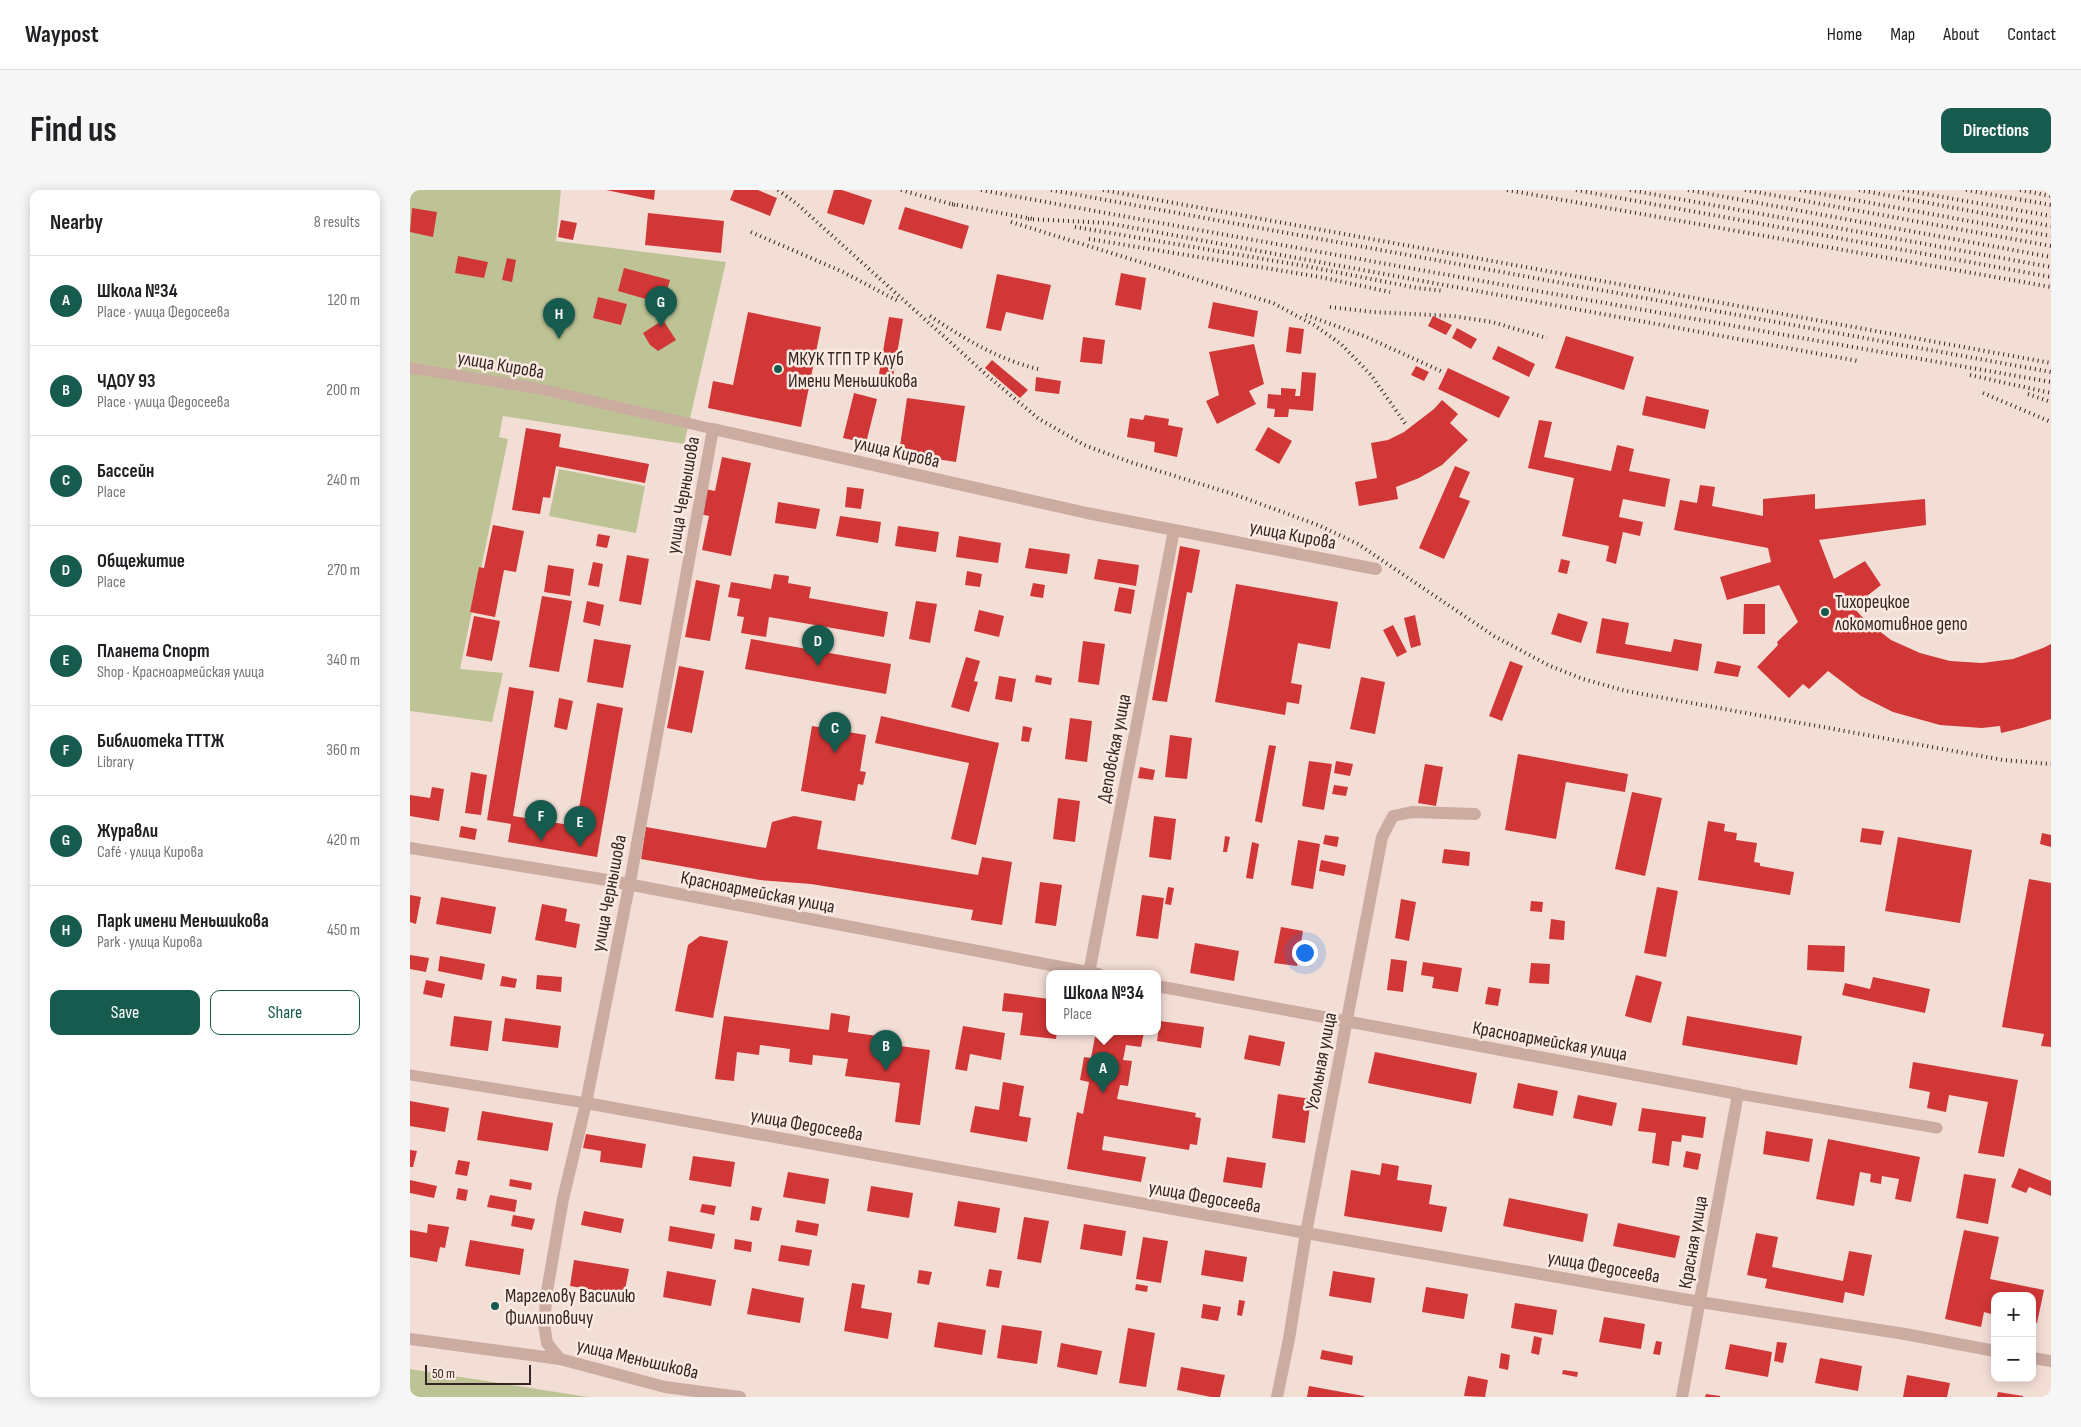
<!DOCTYPE html>
<html lang="en">
<head>
<meta charset="utf-8">
<style>
	:root { --surface:#fff; --page:#f6f6f6; --text:#202124; --muted:#757577; --line:#e0e0e0; --accent:#175a4e }
	body { margin:0; font-family:"Sofia Sans Condensed",sans-serif; background:var(--page); color:var(--text) }
	.controls { position:absolute; right:15px; bottom:15px; display:grid; overflow:hidden; border-radius:10px; box-shadow:0 2px 12px #0003 }
	.controls button { width:45px; height:45px; display:grid; place-items:center; padding:0; border:0; border-bottom:1px solid var(--line); background:var(--surface); color:var(--text); font:25px sans-serif }
	.scale { position:absolute; left:15px; bottom:12px; width:106px; box-sizing:border-box; padding-left:5px; border:2px solid #352625; border-top:0; font-size:14px; line-height:18px; white-space:nowrap; color:#352625; -webkit-text-stroke:4px #faeae2; paint-order:stroke }
	.you { position:absolute; left:894px; top:762px; width:18px; height:18px; margin:-12px; border:4px solid #fff; border-radius:50%; background:#1a73e8; box-shadow:0 0 0 8px #1a73e833 }
	.badge { display:grid; place-items:center; width:32px; height:32px; border-radius:50%; background:var(--accent); color:#fff; font-size:16px; font-weight:700 }
	.pin { position:absolute; translate:-50% -41px; filter:drop-shadow(0 1px 2px #0008) }
	.pin::after { content:''; position:absolute; top:26px; width:18px; height:15px; background:inherit; clip-path:polygon(0 0,100% 0,50% 100%) }
	.popup { position:absolute; left:636px; top:780px; width:115px; height:65px; box-sizing:border-box; display:grid; place-content:center; border-radius:10px; background:var(--surface); filter:drop-shadow(0 1px 4px #0005); font-size:16px; white-space:nowrap; color:var(--muted) }
	.popup b { font-size:19px; color:var(--text) }
	.popup::after { content:''; position:absolute; left:50%; top:100%; margin-left:-10px; border:10px solid transparent; border-top-color:var(--surface) }
	.list { margin:0; padding:0; list-style:none }
	h2 { display:flex; justify-content:space-between; align-items:center; height:65px; margin:0; padding:0 20px; font-size:21px }
	h2 small { font-size:16px; font-weight:400; color:var(--muted) }
	.list li { display:grid; grid-template-columns:32px 1fr auto; gap:15px; align-items:center; box-sizing:border-box; height:90px; padding:0 20px; border-top:1px solid var(--line) }
	.list b { display:block; font-size:19px; white-space:nowrap }
	.list p { margin:0; font-size:16px; white-space:nowrap; color:var(--muted) }
	.list em { font-size:16px; font-style:normal; color:var(--muted) }
	.actions { display:flex; gap:10px; padding:15px 20px }
	.actions a { flex:1; padding:11px 0; border:1px solid var(--accent); border-radius:10px; text-align:center; font-size:18px; color:var(--accent) }
	.actions .main { background:var(--accent); color:#fff }
	.map { position:relative; flex:none; width:1641px; height:1207px; overflow:hidden; border-radius:10px }
	header { display:flex; align-items:center; gap:30px; box-sizing:border-box; height:70px; padding:0 25px; background:var(--surface); border-bottom:1px solid var(--line) }
	header strong { font-size:24px }
	nav { display:flex; gap:28px; margin-inline-start:auto; font-size:18px }
	.intro { display:flex; align-items:center; justify-content:space-between; box-sizing:border-box; height:120px; padding:0 30px }
	h1 { margin:0; font-size:35px }
	.button { padding:12px 22px; border-radius:10px; background:var(--accent); color:#fff; font-size:18px; font-weight:700 }
	main { display:flex; gap:30px; padding:0 30px }
	aside { flex:1; background:var(--surface); border-radius:10px; box-shadow:0 2px 12px #0003 }
	.map>svg:first-child { display:block }
</style>
</head>
<body>
<header>
<strong>Waypost</strong>
<nav><a>Home</a><a>Map</a><a>About</a><a>Contact</a></nav>
</header>
<div class="intro"><h1>Find us</h1><a class="button">Directions</a></div>
<main>
<aside>
<h2>Nearby<small>8 results</small></h2>
<ul class="list">
<li><span class="badge">A</span><div><b>Школа №34</b><p>Place · улица Федосеева</p></div><em>120 m</em></li>
<li><span class="badge">B</span><div><b>ЧДОУ 93</b><p>Place · улица Федосеева</p></div><em>200 m</em></li>
<li><span class="badge">C</span><div><b>Бассейн</b><p>Place</p></div><em>240 m</em></li>
<li><span class="badge">D</span><div><b>Общежитие</b><p>Place</p></div><em>270 m</em></li>
<li><span class="badge">E</span><div><b>Планета Спорт</b><p>Shop · Красноармейская улица</p></div><em>340 m</em></li>
<li><span class="badge">F</span><div><b>Библиотека ТТТЖ</b><p>Library</p></div><em>360 m</em></li>
<li><span class="badge">G</span><div><b>Журавли</b><p>Café · улица Кирова</p></div><em>420 m</em></li>
<li><span class="badge">H</span><div><b>Парк имени Меньшикова</b><p>Park · улица Кирова</p></div><em>450 m</em></li>
</ul>
<div class="actions"><a class="main">Save</a><a>Share</a></div>
</aside>
<div class="map">
<svg width="1641" height="1207" viewBox="0 0 1641 1207">
	<rect width="100%" height="100%" fill="#f3ded6"/>
	<path fill="#bec395" d="M0,0H151L146,51L316,72L274,254L93,226L89,247L98,249L50,479L93,483L82,532L0,521Z
		M149,279L235,296L226,343L139,326Z
		M0,1179L178,1207H0Z"/>
	<path fill="#d13736" d="M196,0H245L244,10Z
		M324,0H348L367,8L360,26L320,10Z
		M424,0H432L462,10L454,35L417,23Z
		M495,17L559,36L552,59L488,39Z
		M2,18L27,22L23,47L0,42Z
		M238,23L314,31L311,63L235,55Z
		M151,30L167,33L163,50L148,47Z
		M48,66L78,72L74,88L45,83Z
		M97,68L106,70L102,92L92,90Z
		M214,78L260,90L253,114L208,101Z
		M711,83L736,88L731,120L705,115Z
		M587,84L641,95L633,130L596,122L591,141L576,138Z
		M188,107L217,114L211,135L183,128Z
		M803,112L848,121L844,147L798,138Z
		M338,122L411,137L391,237L298,218L303,191L323,195Z
		M1023,126L1042,135L1036,145L1018,136Z
		M479,127L493,129L483,187L469,184Z
		M253,130L266,150L248,161L240,155L233,143Z
		M879,137L894,139L891,164L876,162Z
		M1047,138L1067,149L1061,159L1042,148Z
		M1156,146L1224,167L1214,200L1145,178Z
		M673,147L695,150L692,174L670,172Z
		M844,154L854,194L839,201L846,214L807,234L796,211L809,205L799,162Z
		M1088,156L1125,174L1119,187L1082,169Z
		M582,170L618,200L610,208L575,178Z
		M1006,176L1019,182L1014,191L1001,185Z
		M1038,178L1100,207L1089,228L1028,199Z
		M892,182L906,183L903,221L879,219L878,227H864L865,219L857,218L858,204L871,205V198L886,199L885,206H890Z
		M626,187L651,191L649,204L625,201Z
		M444,203L467,209L456,253L433,248Z
		M1236,206L1299,220L1295,239L1232,225Z
		M497,208L555,216L546,272L489,263Z
		M1032,210L1048,224L1040,233L1058,250L1032,275L1009,288L986,297L988,309L949,316L945,292L967,288L961,253L978,250L994,242L1024,219Z
		M735,225L759,229L758,235L773,238L767,267L744,262L745,252L717,247L720,228L733,230Z
		M1129,230L1142,232L1134,267L1201,281L1207,255L1224,259L1219,281L1260,289L1255,317L1213,309L1209,327L1233,332L1230,346L1213,342L1206,374L1196,371L1199,356L1152,346L1164,288L1118,278Z
		M858,237L882,251L869,274L845,260Z
		M116,238L151,244L149,257L239,274L235,293L146,276L140,308L133,307L130,324L102,320Z
		M312,267L341,273L321,366L292,360L299,326L290,324L295,299L305,301Z
		M1045,276L1060,282L1049,307L1060,311L1034,369L1009,358Z
		M1290,295L1305,297L1302,316L1353,326V309L1405,304V319L1515,309L1516,335L1409,350L1424,389L1455,371L1471,395L1443,417L1456,431L1481,450L1510,463L1540,471L1572,473L1603,469L1633,458L1641,454V529L1612,538L1591,543L1590,536L1572,538L1530,535L1483,522L1451,506L1418,481L1399,499L1393,494L1379,508L1347,477L1368,455L1367,452L1388,432L1369,395L1317,410L1310,387L1361,372L1358,358L1264,340L1270,310L1287,313Z
		M437,297L454,299L451,319L435,317Z
		M368,312L410,319L406,339L365,333Z
		M430,326L471,332L468,353L426,346Z
		M83,335L114,341L106,382L94,380L85,427L60,422L69,377L74,378Z
		M488,336L529,342L526,362L485,356Z
		M188,344L200,346L197,358L186,356Z
		M549,346L591,353L588,373L546,367Z
		M770,356L790,360L782,403L777,402L757,512L742,510Z
		M619,358L660,364L657,384L615,378Z
		M217,365L239,369L231,415L209,411Z
		M688,369L729,375L726,396L684,389Z
		M1151,369L1160,371L1157,384L1148,382Z
		M183,372L193,374L189,397L178,395Z
		M138,375L164,379L160,406L134,402Z
		M557,381L572,384L570,397L555,395Z
		M364,384L379,386L378,393L401,397L399,408L478,422L474,447L359,427L356,447L331,443L334,427L327,426L330,409L318,407L321,392L361,399Z
		M286,390L310,395L300,451L275,447Z
		M623,393L635,395L633,408L620,406Z
		M826,394L928,412L920,459L888,453L881,493L892,495L889,514L877,512L875,525L805,512Z
		M709,397L725,400L721,424L704,421Z
		M132,406L162,411L149,482L119,477Z
		M177,411L194,415L190,436L173,432Z
		M506,411L527,414L520,453L499,449Z
		M1334,414H1355V444H1333Z
		M569,420L594,426L589,447L564,441Z
		M1148,423L1178,432L1171,453L1141,444Z
		M1005,425L1011,455L1001,458L994,428Z
		M64,426L90,431L82,471L56,466Z
		M1192,428L1219,433L1215,454L1261,462L1264,449L1292,454L1288,481L1186,463Z
		M983,435L997,462L987,467L973,440Z
		M184,449L221,455L213,498L177,492Z
		M341,449L481,474L476,504L335,479Z
		M673,451L695,454L689,495L668,492Z
		M556,467L570,471L564,491L568,492L559,522L541,517Z
		M1100,471L1113,476L1092,531L1079,526Z
		M1307,471L1331,476L1328,487L1304,483Z
		M269,476L294,481L282,543L257,538Z
		M626,485L642,488L641,495L625,492Z
		M589,486L606,489L602,512L585,509Z
		M951,487L975,492L965,544L940,539Z
		M99,497L124,501L103,626L166,636L187,513L213,518L187,667L98,652L101,634L77,630Z
		M149,508L163,511L157,540L144,537Z
		M471,526L589,553L566,655L541,649L559,573L465,553Z
		M660,528L682,531L677,572L655,569Z
		M402,536L456,545L450,581L456,582L453,595L448,594L445,611L391,601Z
		M613,536L622,538L619,552L611,551Z
		M760,545L782,548L777,589L755,587Z
		M859,555L866,556L852,633L845,631Z
		M1108,564L1218,584L1215,602L1156,592L1146,649L1095,640Z
		M899,571L922,574L914,620L892,616Z
		M926,571L943,574L940,586L924,583Z
		M1015,574L1033,577L1026,616L1008,613Z
		M730,577L745,580L743,590L728,588Z
		M61,582L77,585L71,625L55,623Z
		M924,595L938,597L936,606L922,604Z
		M22,597L34,599L29,631L0,626V605L20,608Z
		M1222,602L1252,608L1235,686L1205,679Z
		M648,608L670,611L665,652L643,649Z
		M384,626L412,631L407,659L568,685L572,667L602,672L592,735L561,730L563,720L401,694L350,690L231,669L236,637L356,658L362,632Z
		M744,626L766,629L761,670L739,667Z
		M1298,631L1315,634L1314,641L1327,643L1326,650L1347,653L1344,672L1350,673V676L1384,682L1380,705L1288,690Z
		M51,636L67,639L65,650L49,647Z
		M1452,638L1474,641L1471,655L1450,652Z
		M1632,643L1641,645V657L1630,654Z
		M915,645L929,647L927,657L913,654Z
		M815,646L820,647L817,662H813Z
		M1488,647L1562,660L1550,733L1475,721Z
		M888,650L910,654L903,699L881,695Z
		M842,652L849,654L843,689L836,688Z
		M1034,659L1060,662L1059,676L1032,673Z
		M911,670L936,675L934,686L909,681Z
		M1619,689L1641,693V857L1631,856L1634,844L1592,837Z
		M630,692L652,695L646,736L625,733Z
		M758,697L764,698L761,715L755,714Z
		M1247,697L1268,701L1256,767L1234,763Z
		M0,705L11,707L6,734L0,732Z
		M732,705L754,708L748,749L726,746Z
		M31,707L86,717L81,744L26,734Z
		M991,709L1006,712L999,751L985,748Z
		M1121,711L1133,712L1132,722L1120,721Z
		M132,714L157,719L155,731L170,734L166,758L125,750Z
		M1141,729L1155,731L1154,750L1139,749Z
		M871,737L893,741L887,776L864,773Z
		M290,746L318,751L303,828L265,821L278,755Z
		M785,753L829,761L824,791L780,783Z
		M1398,755L1435,756L1434,782L1397,780Z
		M0,765L19,768L16,782L0,779Z
		M30,766L75,774L72,790L28,781Z
		M981,769L997,771L993,802L977,800Z
		M1013,772L1052,778L1048,802L1022,798L1024,787L1011,785Z
		M1121,773L1140,774L1139,794L1119,793Z
		M127,785L152,787L151,802L126,799Z
		M1226,785L1252,792L1241,833L1215,826Z
		M92,786L107,789L105,798L90,796Z
		M1463,787L1520,799L1515,823L1432,805L1435,793L1460,799Z
		M16,790L35,794L32,808L13,804Z
		M1078,797L1091,799L1088,816L1075,814Z
		M594,803L639,809V842H647L646,849L610,845L613,823L592,821Z
		M421,823L440,826L438,842L483,848L482,855L520,860L510,935L485,932L490,893L435,886L438,869L403,865L402,875L379,872L380,859L350,855L349,865L327,862L324,891L305,889L314,826L419,840Z
		M44,826L82,831L78,861L40,856Z
		M1277,826L1392,846L1387,875L1272,855Z
		M95,828L151,836L148,858L92,851Z
		M750,831L794,837L791,858L747,851Z
		M553,836L595,843L591,870L560,864L557,881L545,879Z
		M686,842H734L731,857L716,855L713,870L722,871L718,896L710,895L707,909L786,923L785,927L791,928L787,955L780,954L779,960L694,946L692,960L736,967L731,992L657,979L667,922L673,924L679,892L670,890L674,867L681,868Z
		M839,845L875,852L870,876L834,869Z
		M965,862L1067,883L1061,914L958,893Z
		M1503,872L1608,890L1594,967L1568,963L1578,912L1539,905L1536,922L1517,918L1520,902L1499,898Z
		M593,892L614,896L609,926L621,928L617,952L560,942L565,916L589,920Z
		M1108,893L1148,901L1143,926L1103,918Z
		M868,904L901,909L895,953L862,948Z
		M1168,905L1207,913L1202,936L1163,928Z
		M0,911L39,918L35,942L0,936Z
		M1232,918L1296,927L1293,948L1272,945L1271,952L1262,951L1259,976L1242,973L1246,943L1228,941Z
		M72,921L143,933L138,961L67,950Z
		M1356,941L1403,949L1399,972L1353,964Z
		M176,944L236,954L232,978L190,972L191,961L173,958Z
		M1418,949L1510,967L1501,1012L1485,1009L1489,989L1472,986L1471,994L1460,992L1461,984L1450,982L1444,1016L1406,1009Z
		M0,960L7,961L3,977H0Z
		M1276,961L1291,964L1288,980L1273,977Z
		M283,966L325,972L321,997L279,990Z
		M817,967L856,973L852,998L813,992Z
		M48,970L60,972L57,986L45,984Z
		M972,973L989,976L987,990L1022,995L1019,1014L1037,1017L1032,1042L934,1026L941,980L970,985Z
		M1609,978L1641,991V1006L1619,997L1616,1003L1601,997Z
		M378,982L419,989L415,1014L373,1007Z
		M1554,984L1586,989L1578,1034L1546,1028Z
		M100,989L122,993L121,1000L99,996Z
		M0,990L27,996L24,1008L0,1003Z
		M461,996L503,1003L499,1028L457,1021Z
		M48,998L58,1000L56,1011L46,1009Z
		M80,1005L107,1010L105,1022L77,1017Z
		M1099,1008L1178,1024L1173,1052L1093,1036Z
		M548,1011L590,1018L586,1043L544,1036Z
		M292,1014L306,1016L304,1025L290,1022Z
		M342,1016L352,1018L349,1031L340,1030Z
		M174,1021L214,1029L211,1043L171,1035Z
		M103,1025L125,1029L122,1040L101,1036Z
		M614,1027L639,1031L631,1073L607,1069Z
		M387,1030L409,1034L407,1046L385,1042Z
		M1208,1033L1270,1046L1265,1068L1203,1056Z
		M18,1034L39,1037L35,1058L30,1057L27,1072L0,1067V1040L17,1043Z
		M674,1034L716,1041L712,1066L670,1059Z
		M260,1036L305,1044L302,1059L258,1051Z
		M1554,1040L1589,1047L1580,1089L1634,1100L1627,1133L1622,1132V1106H1585V1125L1574,1122L1571,1137L1535,1129Z
		M1346,1043L1368,1047L1362,1077L1433,1091L1439,1061L1462,1065L1454,1106L1435,1102L1433,1113L1355,1098L1357,1089L1337,1085Z
		M733,1047L758,1051L751,1093L726,1089Z
		M325,1049L342,1052L341,1062L324,1059Z
		M60,1050L114,1059L110,1085L55,1076Z
		M371,1055L402,1060L399,1076L368,1071Z
		M795,1060L837,1067L833,1092L791,1085Z
		M164,1070L219,1079L214,1105L160,1096Z
		M579,1079L592,1081L589,1098L576,1096Z
		M509,1080L522,1082L519,1095L507,1093Z
		M257,1081L306,1090L301,1116L253,1107Z
		M923,1081L965,1088L961,1113L919,1106Z
		M442,1093L455,1095L451,1118L482,1123L478,1149L434,1141Z
		M726,1094L738,1096L737,1102L725,1100Z
		M1016,1097L1058,1104L1054,1129L1012,1122Z
		M342,1098L394,1108L390,1133L337,1124Z
		M829,1110L835,1111L832,1126L827,1125Z
		M1105,1113L1147,1120L1143,1145L1101,1138Z
		M793,1114L811,1117L808,1131L791,1128Z
		M1194,1127L1235,1134L1231,1159L1189,1152Z
		M528,1132L576,1140L572,1165L524,1157Z
		M592,1135L632,1141L627,1174L587,1168Z
		M718,1138L745,1143L736,1197L709,1193Z
		M1124,1146L1132,1148L1129,1165L1121,1163Z
		M1246,1151L1252,1152L1250,1165L1243,1164Z
		M1367,1152L1377,1153L1373,1173L1364,1171Z
		M651,1153L692,1161L687,1185L647,1177Z
		M1320,1154L1362,1162L1358,1187L1315,1179Z
		M912,1160L943,1166L942,1175L910,1169Z
		M1091,1163L1100,1165L1098,1180L1089,1178Z
		M1410,1168L1452,1176L1448,1201L1405,1193Z
		M771,1177L815,1185L810,1207H801L767,1200Z
		M1153,1180L1168,1182L1167,1187L1152,1184Z
		M1497,1185L1540,1193L1537,1207H1493Z
		M1058,1186L1078,1190L1075,1207L1054,1206Z
		M899,1196L954,1206V1207H897Z
		M1588,1202L1613,1206V1207H1587Z
		M1296,1204L1310,1206V1207H1295Z"/>
	<g fill="none" stroke-linecap="round" stroke-linejoin="round">
		<path stroke="#ccaba1" stroke-width="11" d="M0,178L126,198L303,239
			M0,885L176,913
			M1328,904L1527,938"/>
		<path stroke="#ccaba1" stroke-width="12" d="M679,783L764,340
			M176,913L896,1043L1290,1112L1495,1144L1585,1161
			M0,1149L150,1169L255,1197L330,1207
			M1622,1168L1641,1171
			M150,1169L137,1153L134,1134L137,1101L153,1009L176,913L222,681L303,239L677,323L966,379
			M867,1207L879,1149L896,1043L972,647L983,626L1002,622L1065,624"/>
		<path stroke="#ccaba1" stroke-width="12" d="M0,658L191,689L688,784
			M747,796L1328,904L1272,1207"/>
		<path stroke="#352625" stroke-width="4" stroke-dasharray="1 4" stroke-linecap="butt" d="M368,0L387,14L580,188L629,229L674,255L720,272L826,305L908,335L948,354L1084,446L1140,476L1173,489L1216,501L1593,570L1641,574
			M491,0L548,16
			M571,0C928,66 1284,129 1641,192
			M641,0L1641,182
			M693,0L1641,173
			M1097,0L1641,97
			M1166,0L1641,87
			M1220,0L1641,77
			M1278,0L1641,67
			M1335,0L1641,56
			M1390,0L1641,46
			M1449,0L1641,36
			M1493,0L1641,26
			M1556,0L1641,15
			M1610,0L1641,6
			M542,14L623,29
			M618,29L697,33L1448,171
			M601,32L863,113L904,135L931,154L961,185L997,236
			M665,37L895,76L1007,98L1034,101
			M341,42L433,82L488,111
			M679,49L910,87L980,102
			M920,117L963,122L1043,126L1082,132L1137,148
			M896,125L954,146L1033,182
			M520,126C555,149 587,169 628,179
			M1560,185L1641,203
			M1573,203L1641,232
			M1618,204L1641,212"/>
	</g>
	<g fill="#175a4e" stroke="#faeae2" stroke-width="2">
		<circle cx="368" cy="179" r="5"/>
		<circle cx="1415" cy="422" r="5"/>
		<circle cx="85" cy="1116" r="5"/>
	</g>
	<g text-anchor="middle" stroke-width="5" stroke-linejoin="round" paint-order="stroke">
		<g font-size="19" fill="#352625" stroke="#faeae2" text-anchor="start">
			<text x="378" y="175">МКУК ТГП ТР Клуб<tspan x="378" dy="22">Имени Меньшикова</tspan></text>
			<text x="1425" y="418">Тихорецкое<tspan x="1425" dy="22">локомотивное депо</tspan></text>
			<text x="95" y="1112">Маргелову Василию<tspan x="95" dy="22">Филлиповичу</tspan></text>
		</g>
		<g font-size="19" fill="#352625" stroke="#faeae2">
			<text transform="translate(91 174) rotate(10)" y="7">улица Кирова</text>
			<text transform="translate(487 261) rotate(13)" y="7">улица Кирова</text>
			<text transform="translate(272 305) rotate(-80)" y="7">улица Чернышова</text>
			<text transform="translate(883 344) rotate(11)" y="7">улица Кирова</text>
			<text transform="translate(703 558) rotate(-79)" y="7">Деповская улица</text>
			<text transform="translate(348 701) rotate(11)" y="7">Красноармейская улица</text>
			<text transform="translate(198 703) rotate(-79)" y="7">улица Чернышова</text>
			<text transform="translate(1140 850) rotate(10)" y="7">Красноармейская улица</text>
			<text transform="translate(910 871) rotate(-79)" y="7">Угольная улица</text>
			<text transform="translate(397 934) rotate(10)" y="7">улица Федосеева</text>
			<text transform="translate(795 1006) rotate(10)" y="7">улица Федосеева</text>
			<text transform="translate(1282 1052) rotate(-80)" y="7">Красная улица</text>
			<text transform="translate(1194 1076) rotate(10)" y="7">улица Федосеева</text>
			<text transform="translate(228 1168) rotate(13)" y="7">улица Меньшикова</text>
		</g>
	</g>
</svg>
<div class="controls">
<button>+</button>
<button>−</button>
</div>
<div class="scale">50 m</div>
<div class="you"></div>
<div class="pin badge" style="left:693px;top:903px">A</div>
<div class="popup"><b>Школа №34</b>Place</div>
<div class="pin badge" style="left:476px;top:881px">B</div>
<div class="pin badge" style="left:425px;top:563px">C</div>
<div class="pin badge" style="left:408px;top:476px">D</div>
<div class="pin badge" style="left:170px;top:657px">E</div>
<div class="pin badge" style="left:131px;top:651px">F</div>
<div class="pin badge" style="left:251px;top:137px">G</div>
<div class="pin badge" style="left:149px;top:149px">H</div>
</div>
</main>
</body>
</html>
